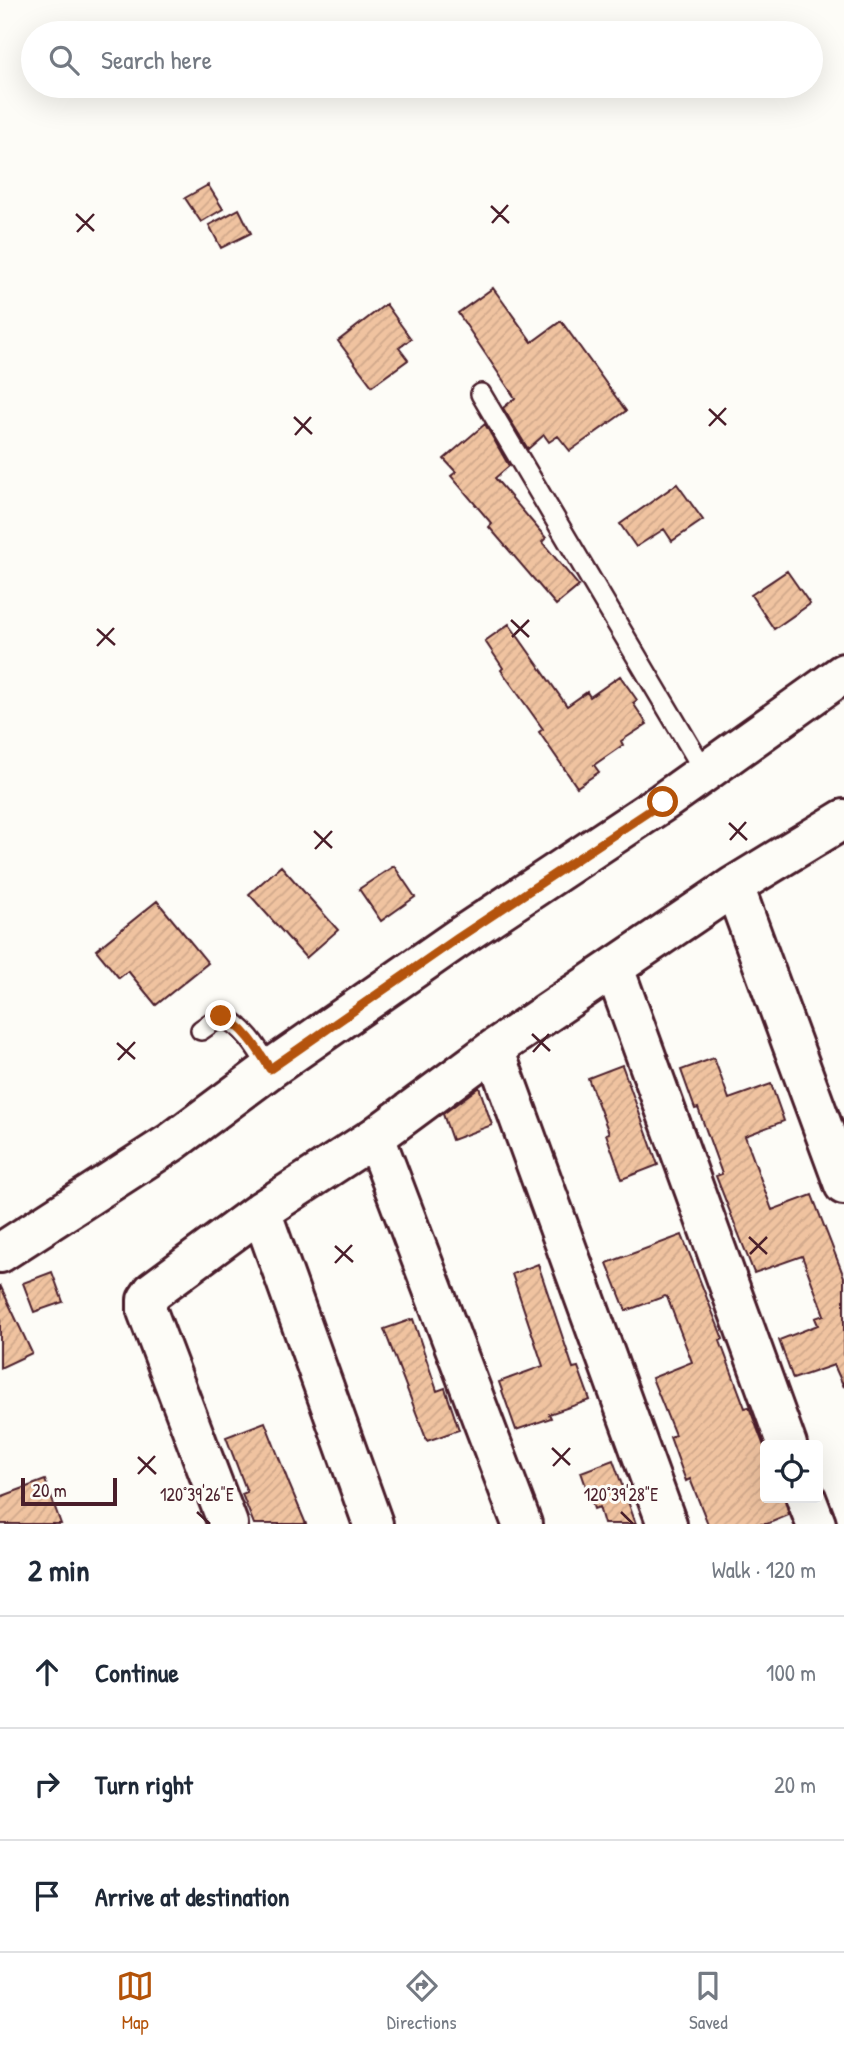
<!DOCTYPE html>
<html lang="en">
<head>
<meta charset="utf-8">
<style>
	:root { --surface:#fff; --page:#f6f6f7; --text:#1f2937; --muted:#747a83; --line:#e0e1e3; --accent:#b45309 }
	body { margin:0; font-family:"Patrick Hand",sans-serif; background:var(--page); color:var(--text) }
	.controls { position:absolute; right:21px; bottom:21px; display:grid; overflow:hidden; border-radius:7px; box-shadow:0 7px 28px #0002 }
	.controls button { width:63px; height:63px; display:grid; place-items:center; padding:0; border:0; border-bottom:2px solid var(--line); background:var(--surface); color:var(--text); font:35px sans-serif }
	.scale { position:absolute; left:21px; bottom:18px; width:96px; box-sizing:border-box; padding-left:7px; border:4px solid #4a1f2b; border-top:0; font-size:19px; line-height:24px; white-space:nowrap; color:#4a1f2b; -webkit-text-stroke:5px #fdfcf7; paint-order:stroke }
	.stop { position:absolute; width:21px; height:21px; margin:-16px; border:5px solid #b45309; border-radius:50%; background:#fff }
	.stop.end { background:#b45309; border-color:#fff; box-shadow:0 2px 7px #0008 }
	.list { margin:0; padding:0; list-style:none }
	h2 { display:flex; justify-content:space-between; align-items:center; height:91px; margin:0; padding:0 28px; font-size:30px }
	h2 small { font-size:23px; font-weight:400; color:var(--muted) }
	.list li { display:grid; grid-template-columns:46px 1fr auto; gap:21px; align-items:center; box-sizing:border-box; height:112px; padding:0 28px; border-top:2px solid var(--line) }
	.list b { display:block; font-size:26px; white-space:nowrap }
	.list em { font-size:23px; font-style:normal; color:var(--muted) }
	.icon { flex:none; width:38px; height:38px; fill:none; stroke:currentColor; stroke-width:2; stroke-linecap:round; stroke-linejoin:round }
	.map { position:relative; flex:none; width:844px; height:1524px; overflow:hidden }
	.search { position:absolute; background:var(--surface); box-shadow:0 7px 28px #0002; left:21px; right:21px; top:21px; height:77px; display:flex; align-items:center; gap:18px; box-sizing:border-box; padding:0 24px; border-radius:38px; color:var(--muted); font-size:26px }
	.sheet { height:427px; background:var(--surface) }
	nav { display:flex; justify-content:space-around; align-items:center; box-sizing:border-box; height:98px; border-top:2px solid var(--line); background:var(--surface); font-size:19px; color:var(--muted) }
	nav a { display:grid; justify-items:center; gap:4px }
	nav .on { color:var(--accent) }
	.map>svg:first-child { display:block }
</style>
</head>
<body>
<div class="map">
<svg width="844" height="1524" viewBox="0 0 844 1524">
	<defs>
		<pattern id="building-hatch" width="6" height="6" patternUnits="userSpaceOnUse" patternTransform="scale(1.75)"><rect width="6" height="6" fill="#f0c3a0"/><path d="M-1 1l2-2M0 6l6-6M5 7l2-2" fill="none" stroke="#cfa78a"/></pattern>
	</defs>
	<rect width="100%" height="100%" fill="#fdfcf7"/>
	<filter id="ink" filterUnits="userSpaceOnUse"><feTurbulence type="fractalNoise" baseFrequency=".0143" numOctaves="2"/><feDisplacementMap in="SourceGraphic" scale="14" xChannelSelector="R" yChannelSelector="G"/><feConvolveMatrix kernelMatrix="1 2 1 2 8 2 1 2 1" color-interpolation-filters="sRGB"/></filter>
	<g filter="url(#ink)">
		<path fill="url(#building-hatch)" stroke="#4a1f2b" stroke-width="2" d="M208,185L223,209L201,222L185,198Z
			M239,209L251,233L221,248L209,225Z
			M493,288L532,342L561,321L626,411L570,451L558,436L549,442L544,435L528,449L503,408L515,398L458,313Z
			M386,304L411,339L399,348L408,360L372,386L338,341Z
			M485,424L509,466L495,478L546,538L542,542L579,586L556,605L489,527L492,524L451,476L456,472L444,459Z
			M677,484L703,520L672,541L664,529L636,547L620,524Z
			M787,571L810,604L774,629L751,595Z
			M509,624L567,706L587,692L590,697L620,676L637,700L633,703L647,724L621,741L623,745L594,765L599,772L577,787L539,732L543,729L501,670L503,668L485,641Z
			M281,866L338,930L306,958L249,894Z
			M394,866L415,897L381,921L359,889Z
			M157,901L208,963L156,1005L128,971L119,978L96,950Z
			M714,1058L729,1099L771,1084L784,1121L745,1136L772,1210L812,1195L844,1277V1387L834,1365L793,1379L779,1340L818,1325L815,1318L824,1315L802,1256L754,1273L716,1176L722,1174L698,1108L695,1109L681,1070Z
			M622,1065L658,1165L622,1179L606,1134L609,1133L588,1078Z
			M479,1087L492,1125L452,1140L443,1114Z
			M682,1235L723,1339L720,1341L745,1408L749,1407L765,1449V1498H785L789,1515L767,1524H708L690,1479L686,1481L670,1437L675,1435L652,1378L692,1362L667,1297L665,1296L626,1311L607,1263Z
			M538,1264L573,1368L578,1367L590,1400L549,1414L551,1418L516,1430L499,1382L543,1366L512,1274Z
			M52,1272L63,1302L34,1312L23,1283Z
			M0,1285L32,1353L0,1368Z
			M413,1319L437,1391L445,1388L459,1430L427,1441L384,1329Z
			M265,1422L290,1486L306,1524H254L242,1494L247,1492L226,1437Z
			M613,1460L636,1524H604L599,1507L594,1509L581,1472Z
			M45,1480L61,1524H0V1497Z"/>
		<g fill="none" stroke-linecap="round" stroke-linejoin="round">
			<defs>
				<path id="service" d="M481,394L705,772
					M201,1030L221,1016C244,1025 258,1049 270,1069"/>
				<path id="minor" d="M734,886L844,1185
					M614,968L787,1445
					M494,1049L667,1524
					M375,1137L522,1524
					M261,1211L373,1524
					M0,1253L172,1142L270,1069L458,938L663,802L844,673
					M806,1498L816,1524
					M228,1524L147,1311V1300L153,1291L261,1211L375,1137L494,1049L734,886L844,819"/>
			</defs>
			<use href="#service" stroke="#4a1f2b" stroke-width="24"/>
			<use href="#minor" stroke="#4a1f2b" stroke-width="44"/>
			<use href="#service" stroke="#fdfcf7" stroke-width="19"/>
			<use href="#minor" stroke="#fdfcf7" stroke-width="38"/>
		</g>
	</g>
	<g fill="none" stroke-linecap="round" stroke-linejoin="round" filter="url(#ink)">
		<path stroke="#b45309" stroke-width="9" d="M221,1016C244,1025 258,1049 270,1069L458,938L663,802"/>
	</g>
	<path fill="none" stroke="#4a1f2b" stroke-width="2.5" d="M491,206L509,223M76,214L94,231M492,223L508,205M77,232L94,214M709,409L726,425M294,417L312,434M709,426L726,408M295,435L311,417M511,620L529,637M97,629L115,645M512,637L529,620M97,646L114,628M729,823L747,840M314,831L332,848M730,840L746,822M315,849L332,831M532,1034L550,1051M117,1043L135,1059M533,1052L549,1034M118,1060L135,1042M749,1237L767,1254M335,1246L353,1262M750,1254L767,1237M335,1263L352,1245M552,1448L570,1465M138,1457L156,1474M553,1466L570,1448M138,1474L155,1456M197,1512L210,1524M621,1512L633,1524"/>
	<g font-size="18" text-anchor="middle" fill="#4a1f2b" stroke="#fdfcf7" stroke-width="6" stroke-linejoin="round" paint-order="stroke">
		<text x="197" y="1501">120°39'26"E</text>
		<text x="621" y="1501">120°39'28"E</text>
	</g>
</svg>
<div class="controls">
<button><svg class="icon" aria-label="locate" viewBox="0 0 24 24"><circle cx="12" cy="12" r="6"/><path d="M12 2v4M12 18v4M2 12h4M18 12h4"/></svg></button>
</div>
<div class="scale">20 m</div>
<div class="stop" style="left:663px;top:802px"></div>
<div class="stop end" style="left:221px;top:1016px"></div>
<div class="search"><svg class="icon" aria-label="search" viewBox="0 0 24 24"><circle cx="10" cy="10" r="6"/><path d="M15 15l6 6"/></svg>Search here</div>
</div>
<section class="sheet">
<h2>2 min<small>Walk · 120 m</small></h2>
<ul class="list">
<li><svg class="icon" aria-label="ahead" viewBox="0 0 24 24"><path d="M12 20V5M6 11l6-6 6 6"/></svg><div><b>Continue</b></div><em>100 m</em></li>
<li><svg class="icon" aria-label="right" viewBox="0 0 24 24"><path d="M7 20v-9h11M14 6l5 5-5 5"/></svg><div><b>Turn right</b></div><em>20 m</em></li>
<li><svg class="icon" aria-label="arrive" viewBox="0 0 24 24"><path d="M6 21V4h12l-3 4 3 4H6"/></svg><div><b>Arrive at destination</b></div></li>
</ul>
</section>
<nav>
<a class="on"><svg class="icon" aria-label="map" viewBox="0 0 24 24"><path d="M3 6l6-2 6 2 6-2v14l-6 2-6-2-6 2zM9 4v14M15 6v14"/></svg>Map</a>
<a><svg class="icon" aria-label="directions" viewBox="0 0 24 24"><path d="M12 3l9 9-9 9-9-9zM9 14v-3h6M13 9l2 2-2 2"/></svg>Directions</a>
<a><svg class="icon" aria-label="saved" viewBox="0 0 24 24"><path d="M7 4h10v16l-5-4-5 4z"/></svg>Saved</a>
</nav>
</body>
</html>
